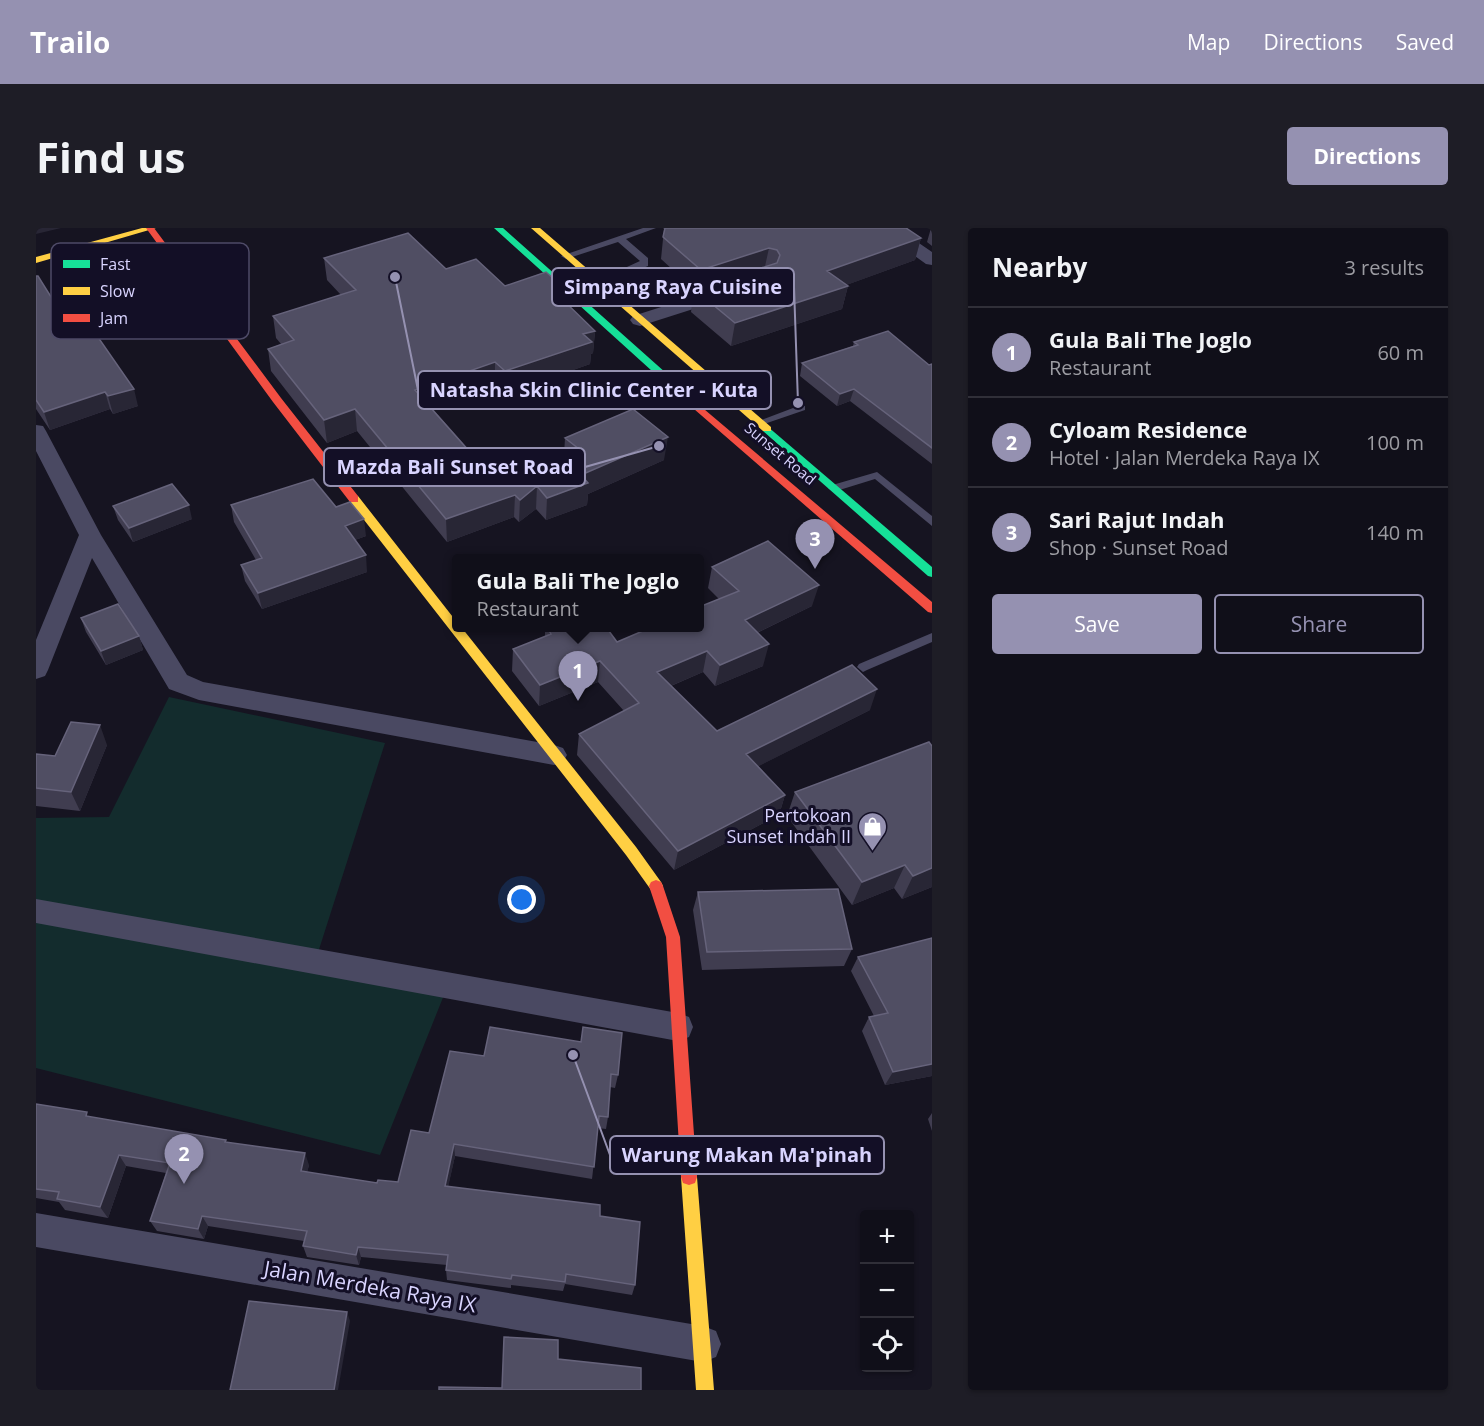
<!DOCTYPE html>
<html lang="en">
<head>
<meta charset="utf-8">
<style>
	:root { --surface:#100f19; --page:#1e1d26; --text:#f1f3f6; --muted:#9c9ca2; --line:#302f38; --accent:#9591b1 }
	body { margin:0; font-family:"Open Sans",sans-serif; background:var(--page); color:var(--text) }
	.controls { position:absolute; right:18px; bottom:18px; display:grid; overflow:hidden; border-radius:6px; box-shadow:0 2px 4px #0004 }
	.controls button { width:54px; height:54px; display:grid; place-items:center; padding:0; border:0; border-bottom:2px solid var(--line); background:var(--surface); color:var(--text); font:30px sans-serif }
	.you { position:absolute; left:486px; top:672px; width:21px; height:21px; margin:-15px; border:4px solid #fff; border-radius:50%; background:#1a73e8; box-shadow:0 0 0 9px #1a73e833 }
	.badge { display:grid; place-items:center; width:39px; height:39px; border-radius:50%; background:var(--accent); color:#fff; font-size:20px; font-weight:700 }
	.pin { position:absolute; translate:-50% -50px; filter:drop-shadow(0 2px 3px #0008) }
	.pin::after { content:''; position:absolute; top:32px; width:21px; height:18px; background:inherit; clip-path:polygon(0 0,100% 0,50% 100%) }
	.popup { position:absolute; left:416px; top:326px; width:252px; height:78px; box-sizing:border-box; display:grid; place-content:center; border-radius:6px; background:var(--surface); filter:drop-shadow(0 2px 4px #0005); font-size:20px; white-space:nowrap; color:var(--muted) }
	.popup b { font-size:22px; color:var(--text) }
	.popup::after { content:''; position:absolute; left:50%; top:100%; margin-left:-12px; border:12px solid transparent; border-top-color:var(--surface) }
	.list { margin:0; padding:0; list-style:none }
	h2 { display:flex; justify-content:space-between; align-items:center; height:78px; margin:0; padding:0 24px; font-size:26px }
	h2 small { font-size:20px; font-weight:400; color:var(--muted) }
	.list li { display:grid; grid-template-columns:39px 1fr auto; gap:18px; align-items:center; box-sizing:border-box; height:90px; padding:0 24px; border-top:2px solid var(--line) }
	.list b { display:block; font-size:22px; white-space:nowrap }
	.list p { margin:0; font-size:20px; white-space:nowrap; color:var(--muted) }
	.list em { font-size:20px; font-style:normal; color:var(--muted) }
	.actions { display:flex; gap:12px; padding:18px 24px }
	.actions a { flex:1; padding:14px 0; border:2px solid var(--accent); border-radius:6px; text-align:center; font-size:21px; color:var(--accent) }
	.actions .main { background:var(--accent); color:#fff }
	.icon { flex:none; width:33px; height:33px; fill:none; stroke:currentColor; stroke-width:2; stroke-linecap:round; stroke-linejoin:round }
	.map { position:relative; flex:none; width:896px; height:1162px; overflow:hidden; border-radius:6px }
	header { display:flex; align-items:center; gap:36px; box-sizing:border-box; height:84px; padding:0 30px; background:var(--accent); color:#fff }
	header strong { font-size:28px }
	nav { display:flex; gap:33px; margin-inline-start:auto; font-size:21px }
	.intro { display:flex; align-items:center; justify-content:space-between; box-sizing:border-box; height:144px; padding:0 36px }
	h1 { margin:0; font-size:42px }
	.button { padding:15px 27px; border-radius:6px; background:var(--accent); color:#fff; font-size:21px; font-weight:700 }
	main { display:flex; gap:36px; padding:0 36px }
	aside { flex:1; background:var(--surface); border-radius:6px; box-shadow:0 2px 4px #0004 }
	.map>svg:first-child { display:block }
</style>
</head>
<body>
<header>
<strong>Trailo</strong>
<nav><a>Map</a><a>Directions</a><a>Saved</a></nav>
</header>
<div class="intro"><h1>Find us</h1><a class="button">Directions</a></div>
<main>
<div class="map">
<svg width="896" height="1162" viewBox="0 0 896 1162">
	<rect width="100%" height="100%" fill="#161421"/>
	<path fill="#132c2d" d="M133,469L349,515L279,734L412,757L344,927L0,840V590L73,589Z"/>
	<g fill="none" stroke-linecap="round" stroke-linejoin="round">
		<path fill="#4a4962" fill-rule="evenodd" d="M607,0H620L590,11L612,30V38L564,57L556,55L604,33L582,14L530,31L525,28Z
			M765,177L769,178V182L725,197L720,194Z
			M841,244L896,288V298L839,251L797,264L792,260L793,258Z
			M896,405V414L831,442L827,444L821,439L823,436Z"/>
		<path fill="#4a4962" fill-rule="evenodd" d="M840,0H861L896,24V37L890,36Z
			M691,58L698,60L700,64L698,68L604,98L597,96L594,92L597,88Z
			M0,197L7,198L10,203L65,307L151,447L167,454L518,517L527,520L531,527L527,534L518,537L163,472L133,461L56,330L12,442L9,448L0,451V412L43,307L0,223Z
			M0,671L642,785L653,789L657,799L653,809L642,813L0,695Z
			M0,985L667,1098L680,1103L685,1116L680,1129L667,1134L0,1019Z"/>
		<path fill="#16e098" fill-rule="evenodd" d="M458,0H467L666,177V181H658Z
			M731,198L896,339V349L892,348L727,203V199Z"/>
		<path fill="#ffcf43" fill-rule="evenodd" d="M106,0H120L0,35V29Z
			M495,0H504L735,199V203H727Z
			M318,267L322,268L420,393V400H426L600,619L625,654L627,658L625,662L620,664L615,662L590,627L314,274L313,271Z
			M653,941L659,943L661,949L678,1162H660L645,949L647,943Z"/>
		<path fill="#f24e42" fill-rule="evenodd" d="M110,0H118L245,170L322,268V274H314L237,174Z
			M662,176L896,374V385L892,384L658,181L657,179Z
			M620,652L625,654L627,658L644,709L661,949L659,955L653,957L647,955L645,949L630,709L613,658L615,654Z"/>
	</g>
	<path fill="#403d50" d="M627,0H870L885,10L879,32L810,57L812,58L806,81L695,118L655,84L658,61L625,31L628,1Z
		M895,0H896V18L891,14Z
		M288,30L410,41L469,58L534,79L559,103L557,125L555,126L554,136L469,166L459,156L395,179L458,251L528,227L529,210L628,232L552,266L551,277L510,292L500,281L483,294L478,289L411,314L321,203L291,215L235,143L232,121L245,116L240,110L237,88L305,67L291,52Z
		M0,48L20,77L102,178L77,186L74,181L14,202L0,181Z
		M818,114L893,137L896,136V236L814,173L801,178L764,148L766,135L817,118Z
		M195,277L300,279L330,308L319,312L331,344L226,381L209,353L205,337L220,332L198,294Z
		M77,278L156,291L97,314L82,292Z
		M676,339L776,378L721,405L727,438L679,458L667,444L635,458L681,503L834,482L722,538L749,567L743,587L638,642L541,527L543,506L588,483L562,454L503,478L476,443L477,421L509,409V399H570L581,414L607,403L605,401L606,399H663L683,371L672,360Z
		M45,390L103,408L107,422L70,437L50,404Z
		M71,517L44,583L0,578V526L19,528Z
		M896,518V659L866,671L858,660L816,677L751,588L759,564Z
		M662,664L816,721L808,738L666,742L657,682Z
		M822,729L896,848L849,857L826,803L833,789L838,788L815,743Z
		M448,828L582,847L579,860L574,859L572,889L570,901L562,900L556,951L419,928L412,958L564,988L599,1057L596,1067L529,1056L527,1063L475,1057V1060L411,1052L410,1042L411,1037L325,1029L323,1037L271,1029L267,1018L268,1013L172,998L168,1011L121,1003L114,993L130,945L90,938L72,990L29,982L23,974L0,970V876L54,889L190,912V914L273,937L271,944L341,955L362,954L393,905Z
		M896,885V903L892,891Z"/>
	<path fill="#282635" d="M0,0H25L0,6Z
		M885,10L879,32L786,66L791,43Z
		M733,20L728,43L662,65L665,42Z
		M812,58L806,81L695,118L699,95Z
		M535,66L533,88L524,69Z
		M559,103L557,125L555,126L554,136L469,166V143L547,106Z
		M459,134V156L381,184L379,162Z
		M98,161L102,178L77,186L72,168Z
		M818,161L814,173L801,178L804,166Z
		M69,164L74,181L14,202L8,184Z
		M319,181L321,203L291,215L288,192Z
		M632,209L628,232L552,266L551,277L510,292L511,270L545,247Z
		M501,258L500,281L483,294L484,272Z
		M479,267L478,289L411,314L410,291Z
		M153,277L156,291L97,314L93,300Z
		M328,291L330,308L311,315L309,298Z
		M330,327L331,344L226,381L222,365Z
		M783,357L776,378L704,413L709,392Z
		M103,408L107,422L70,437L65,423Z
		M733,416L727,438L679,458L684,437Z
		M671,423L667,444L618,465L621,444Z
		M564,433L562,454L503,478L504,457Z
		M841,461L834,482L705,547L710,526Z
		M64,497L71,517L44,583L35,564Z
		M749,567L743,587L638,642L642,623Z
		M869,637L858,660L816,677L826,654Z
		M896,640V659L866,671L877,648Z
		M896,836V848L849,857L857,844Z
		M418,916L419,928L410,969L409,958Z
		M269,925L273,937L269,954L265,943Z
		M83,927L90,938L72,990L64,979Z
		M166,988L172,998L168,1011L162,1001Z
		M322,1019L325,1029L323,1037L320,1027Z
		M311,1084L314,1093L302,1162H298Z"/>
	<path fill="#504e63" stroke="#66637b" stroke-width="1.5" d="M629,0H870L885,10L791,43L812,58L699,95L658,61L741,35L744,27L741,22L733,20L665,42L627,9Z
		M372,5L410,41L440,31L469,58L510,44L535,66L524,69L559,103L547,106L556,114L469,143L459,134L379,162L458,251L543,221L529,210L597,181L632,209L545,247L552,255L511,270L501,258L484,272L479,267L410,291L319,181L288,192L249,143L232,121L258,112L237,88L320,62L288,30Z
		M0,48H2L20,77L37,73L98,161L72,168L69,164L8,184L0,172Z
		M852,103L893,137L896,136V220L818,161L804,166L766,135L822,117L818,114Z
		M277,251L300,279L314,274L328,291L309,298L330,327L222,365L205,337L226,330L195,277Z
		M136,256L153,277L93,300L77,278Z
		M732,313L783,357L709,392L733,416L684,437L671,423L621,444L681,503L816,437L841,461L710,526L749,567L642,623L543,506L603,475L564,433L504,457L477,421L515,406L511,399H570L581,414L616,399H663V379L703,363L676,339Z
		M82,376L103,408L65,423L45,390Z
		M35,494L64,497L35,564L0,560V526L19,528Z
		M893,514L896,518V640L877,648L869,637L826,654L759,564Z
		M802,661L816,721L671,724L662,664Z
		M896,710V836L857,844L833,789L852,785L822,729Z
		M454,799L545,814L547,799L586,805L582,847L575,846L572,889L563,888L558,939L418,916L409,958L564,977V988L604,994L599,1057L530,1046L529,1054L476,1047L475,1051L410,1042L412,1027L322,1019L320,1027L267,1018L271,1003L166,988L162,1001L114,993L134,935L83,927L64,979L21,971L23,964L0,961V876L51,884L50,888L190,912L189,914L269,925L265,943L341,955L342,952L362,954L375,902L393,905L414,823L448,828Z
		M213,1073L311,1084L298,1162H194Z
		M468,1109L522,1112V1131L605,1140V1162H403V1159L466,1160Z"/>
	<defs>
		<symbol id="shop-pin" viewBox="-11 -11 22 30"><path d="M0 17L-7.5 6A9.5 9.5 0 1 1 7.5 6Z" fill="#9591b1" stroke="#130f26"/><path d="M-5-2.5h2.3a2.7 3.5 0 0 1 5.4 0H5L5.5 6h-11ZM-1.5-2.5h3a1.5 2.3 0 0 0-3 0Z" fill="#fff"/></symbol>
	</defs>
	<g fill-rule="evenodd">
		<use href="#shop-pin" x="820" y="582" width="33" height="45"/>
	</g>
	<g text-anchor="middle" stroke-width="6" stroke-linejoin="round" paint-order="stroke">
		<g font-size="15" fill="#d9d4ff" stroke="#130f26">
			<text transform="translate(744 226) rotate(40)" y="5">Sunset Road</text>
		</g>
		<g font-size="18" fill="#d9d4ff" stroke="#130f26" text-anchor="end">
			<text x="815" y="594">Pertokoan<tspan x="815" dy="21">Sunset Indah II</tspan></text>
		</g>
		<g font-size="21" fill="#d9d4ff" stroke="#130f26">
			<text transform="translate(334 1059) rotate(10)" y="7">Jalan Merdeka Raya IX</text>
		</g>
	</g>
	<rect x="15" y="15" width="198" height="96" rx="9" fill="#130f26" stroke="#4e4a67" stroke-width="1.5"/>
	<rect x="27" y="32" width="27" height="8" fill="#16e098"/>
	<rect x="27" y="59" width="27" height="8" fill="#ffcf43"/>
	<rect x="27" y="86" width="27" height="8" fill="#f24e42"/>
	<g font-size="16" fill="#d9d4ff">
		<text x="64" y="42">Fast</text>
		<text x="64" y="69">Slow</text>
		<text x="64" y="96">Jam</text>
	</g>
	<path fill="none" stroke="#9591b1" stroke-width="2" d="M762 175L758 59M359 49L382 162M623 218L549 239M537 827L574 927"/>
	<g fill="#9591b1" stroke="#130f26" stroke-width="2">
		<circle cx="762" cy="175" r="6"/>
		<circle cx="359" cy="49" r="6"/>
		<circle cx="623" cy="218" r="6"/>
		<circle cx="537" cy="827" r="6"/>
	</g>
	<g fill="#130f26" stroke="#9591b1" stroke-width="2">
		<rect x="516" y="40" width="242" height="38" rx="6"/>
		<rect x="382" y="143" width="353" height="38" rx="6"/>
		<rect x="288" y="220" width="261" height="38" rx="6"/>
		<rect x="574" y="908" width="274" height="38" rx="6"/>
	</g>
	<g font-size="20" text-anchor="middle" font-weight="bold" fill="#d9d4ff">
		<text x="637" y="66">Simpang Raya Cuisine</text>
		<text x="558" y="169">Natasha Skin Clinic Center - Kuta</text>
		<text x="419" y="246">Mazda Bali Sunset Road</text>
		<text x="711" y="934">Warung Makan Ma'pinah</text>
	</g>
</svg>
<div class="controls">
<button>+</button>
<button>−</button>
<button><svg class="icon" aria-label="locate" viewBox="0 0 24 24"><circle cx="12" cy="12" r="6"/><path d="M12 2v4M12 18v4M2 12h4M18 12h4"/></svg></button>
</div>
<div class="you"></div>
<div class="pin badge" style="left:542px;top:473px">1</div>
<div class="popup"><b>Gula Bali The Joglo</b>Restaurant</div>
<div class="pin badge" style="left:148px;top:956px">2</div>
<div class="pin badge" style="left:779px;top:341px">3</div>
</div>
<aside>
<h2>Nearby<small>3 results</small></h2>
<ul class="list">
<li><span class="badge">1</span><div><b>Gula Bali The Joglo</b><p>Restaurant</p></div><em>60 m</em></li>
<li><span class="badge">2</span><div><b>Cyloam Residence</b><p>Hotel · Jalan Merdeka Raya IX</p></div><em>100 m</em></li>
<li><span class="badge">3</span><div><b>Sari Rajut Indah</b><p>Shop · Sunset Road</p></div><em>140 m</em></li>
</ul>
<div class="actions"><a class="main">Save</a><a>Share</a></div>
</aside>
</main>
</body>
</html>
